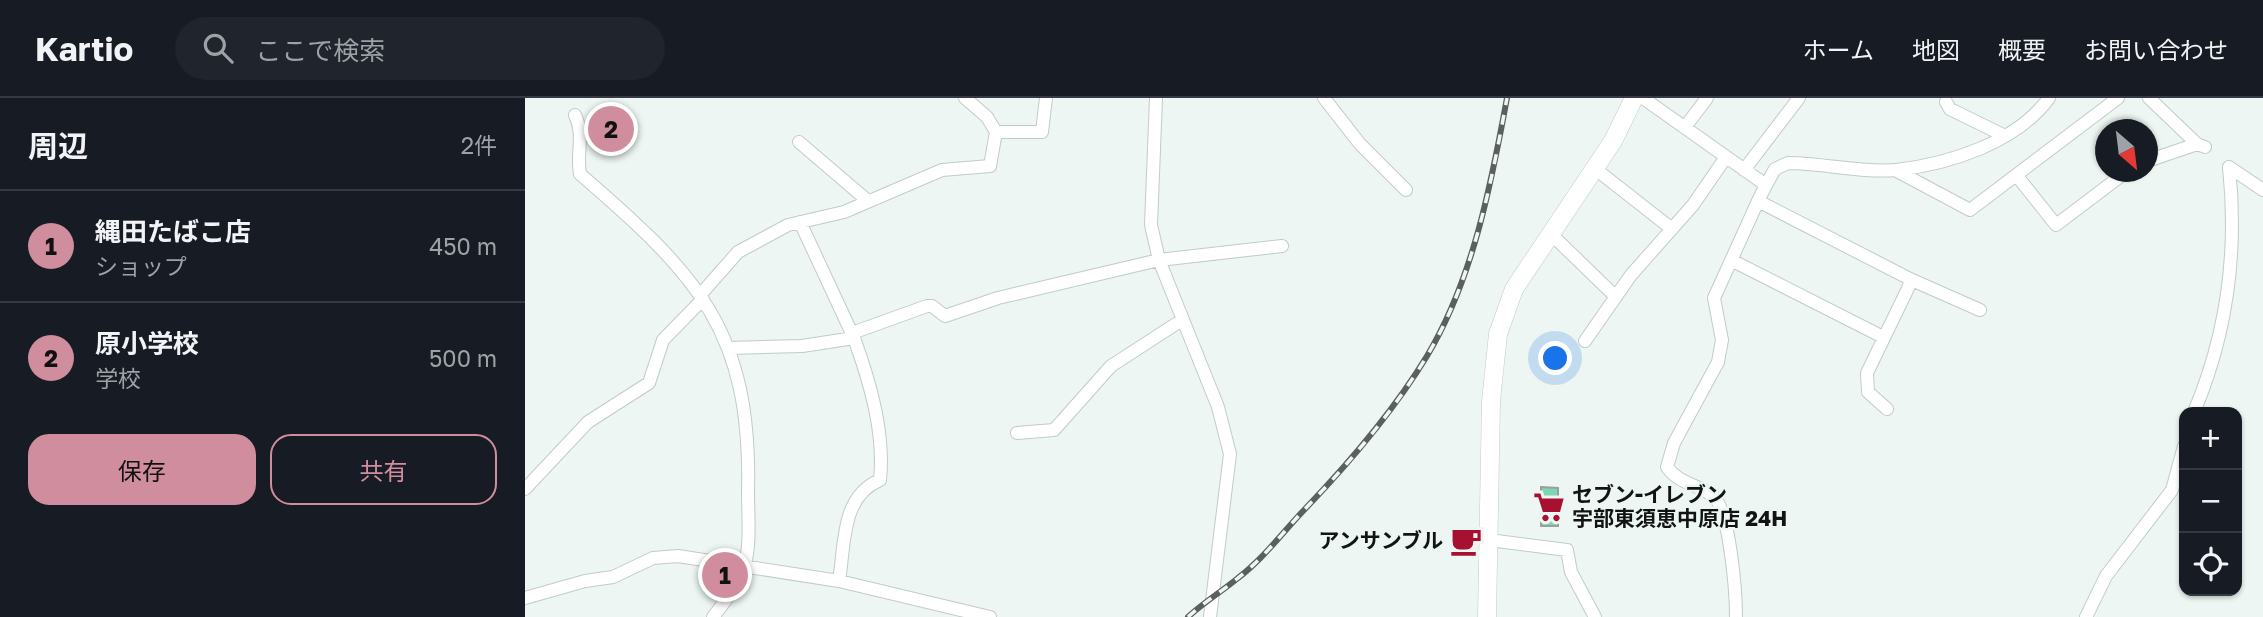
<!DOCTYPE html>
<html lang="ja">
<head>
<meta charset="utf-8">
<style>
	:root { --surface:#171b24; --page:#20242c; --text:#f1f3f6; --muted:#9ea1a6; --line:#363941; --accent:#d08d9d }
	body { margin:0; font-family:"Golos Text","Noto Sans JP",sans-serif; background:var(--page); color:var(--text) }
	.controls { position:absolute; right:21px; bottom:21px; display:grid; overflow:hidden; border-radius:14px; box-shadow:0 2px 5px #0004 }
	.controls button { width:63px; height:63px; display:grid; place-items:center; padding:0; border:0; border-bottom:2px solid var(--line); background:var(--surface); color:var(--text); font:35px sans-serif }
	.compass { position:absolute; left:1570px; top:21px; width:63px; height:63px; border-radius:50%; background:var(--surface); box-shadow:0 2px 5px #0004; rotate:152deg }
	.you { position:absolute; left:1031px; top:261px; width:24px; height:24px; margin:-18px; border:5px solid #fff; border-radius:50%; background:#1a73e8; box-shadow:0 0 0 10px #1a73e833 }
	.badge { display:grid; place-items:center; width:46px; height:46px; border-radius:50%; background:var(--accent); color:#111; font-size:23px; font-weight:700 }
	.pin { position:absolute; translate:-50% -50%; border:4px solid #fff; box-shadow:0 2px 7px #0006 }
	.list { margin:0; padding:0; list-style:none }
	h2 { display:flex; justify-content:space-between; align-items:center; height:91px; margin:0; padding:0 28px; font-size:30px }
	h2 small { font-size:23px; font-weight:400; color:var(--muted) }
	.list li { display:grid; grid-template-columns:46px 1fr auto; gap:21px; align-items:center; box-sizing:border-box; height:112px; padding:0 28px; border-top:2px solid var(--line) }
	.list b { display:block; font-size:26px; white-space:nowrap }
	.list p { margin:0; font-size:23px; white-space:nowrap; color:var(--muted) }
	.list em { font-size:23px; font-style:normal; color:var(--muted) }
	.actions { display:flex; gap:14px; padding:21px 28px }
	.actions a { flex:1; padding:16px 0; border:2px solid var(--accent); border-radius:21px; text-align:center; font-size:24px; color:var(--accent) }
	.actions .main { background:var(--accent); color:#111 }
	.icon { flex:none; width:38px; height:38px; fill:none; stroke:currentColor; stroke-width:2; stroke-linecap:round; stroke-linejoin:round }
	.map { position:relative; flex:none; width:1738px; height:519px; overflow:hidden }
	header { display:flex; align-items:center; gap:42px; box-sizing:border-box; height:98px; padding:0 35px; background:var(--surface); border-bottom:2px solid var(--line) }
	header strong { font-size:33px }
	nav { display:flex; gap:38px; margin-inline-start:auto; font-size:24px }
	.search { width:490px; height:63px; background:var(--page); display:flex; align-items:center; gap:18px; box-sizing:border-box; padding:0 24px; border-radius:38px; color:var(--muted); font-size:26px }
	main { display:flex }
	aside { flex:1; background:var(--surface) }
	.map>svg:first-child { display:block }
</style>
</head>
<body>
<header>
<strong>Kartio</strong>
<div class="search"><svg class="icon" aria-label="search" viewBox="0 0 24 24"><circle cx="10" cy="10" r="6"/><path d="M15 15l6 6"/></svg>ここで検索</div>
<nav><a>ホーム</a><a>地図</a><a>概要</a><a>お問い合わせ</a></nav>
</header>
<main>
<aside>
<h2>周辺<small>2件</small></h2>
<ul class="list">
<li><span class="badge">1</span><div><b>縄田たばこ店</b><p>ショップ</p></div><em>450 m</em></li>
<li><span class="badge">2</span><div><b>原小学校</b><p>学校</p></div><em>500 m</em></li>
</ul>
<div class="actions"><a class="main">保存</a><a>共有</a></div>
</aside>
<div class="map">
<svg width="1738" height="519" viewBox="0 0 1738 519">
	<rect width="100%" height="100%" fill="#edf6f2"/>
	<path fill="#7dd7b6" stroke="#97a09c" stroke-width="2" d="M1016,389L1033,390V428H1016Z"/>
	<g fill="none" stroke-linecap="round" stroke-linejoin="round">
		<defs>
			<path id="street" d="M440,0L462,19L471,34
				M631,0L626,127L634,162L693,309L705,356L685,519
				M799,0L835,46L881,92
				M1118,0L1241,87L1233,103L1387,182L1455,212
				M1624,0L1672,46L1680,49
				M1421,4L1425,11L1478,37
				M50,17C60,38 51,55 55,76C172,177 227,232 223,395C223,417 226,448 219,469C213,486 199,505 188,519
				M1160,29L1182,0
				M274,44L343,103
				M1622,63L1672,46
				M1068,69L1147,131
				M1704,69L1738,92
				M1219,72L1274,0
				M1370,72L1445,112L1593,0
				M1492,78L1531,127L1601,74
				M1241,87L1250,71L1263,65C1298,65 1335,75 1371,72C1424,66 1491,45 1524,0
				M1026,136L1091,199
				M1208,163L1358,239
				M176,196L213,154L263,127L319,114L417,72L465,68L471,34H517L521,0
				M327,235L402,208H407L420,218L473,200L634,162L757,148
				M1060,243L1106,177L1168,107L1201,59
				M204,250L277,248L329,240L275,124
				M1362,311L1343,294L1342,275L1387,182
				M1669,314C1702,236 1713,154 1704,69
				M492,335L529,332L586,268L657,222
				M0,391L63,324L124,285L138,242L178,201
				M964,442L1042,452L1046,474L1070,519
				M314,483C320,446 316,398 355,382C360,335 345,284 329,240
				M0,500L60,483L88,479L128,460L153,458L314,483L465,519
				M1211,519C1211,497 1205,409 1187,397C1171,386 1153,385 1142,369L1149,345L1193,264L1197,242L1189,200L1233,103
				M1561,519L1581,478L1647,392L1659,348"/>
			<path id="secondary" d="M962,519L966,303L973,236L989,191L1088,43L1109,0"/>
		</defs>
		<use href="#street" stroke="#c2cbc7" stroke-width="14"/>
		<use href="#secondary" stroke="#c2cbc7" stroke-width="19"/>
		<use href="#street" stroke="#fff" stroke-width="12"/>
		<use href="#secondary" stroke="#fff" stroke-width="18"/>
		<defs>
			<path id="rail" d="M663,519C679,504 696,494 713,480C738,461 758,434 780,411C825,364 868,314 902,258C948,181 966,87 982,0"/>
		</defs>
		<use href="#rail" stroke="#5b605e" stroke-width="6"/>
		<use href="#rail" stroke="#edf6f2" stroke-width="3.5" stroke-dasharray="10" stroke-linecap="butt"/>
	</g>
	<defs>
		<symbol id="supermarket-bare" viewBox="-9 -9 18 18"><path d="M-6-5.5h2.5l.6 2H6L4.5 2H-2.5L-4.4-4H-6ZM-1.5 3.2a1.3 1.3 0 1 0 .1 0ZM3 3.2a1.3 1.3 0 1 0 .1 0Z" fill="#a81031" stroke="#edf6f2" stroke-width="2.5" paint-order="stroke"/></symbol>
		<symbol id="cafe-bare" viewBox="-9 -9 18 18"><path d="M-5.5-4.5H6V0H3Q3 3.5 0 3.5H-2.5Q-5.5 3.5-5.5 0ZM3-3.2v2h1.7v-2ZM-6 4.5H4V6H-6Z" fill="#a81031" stroke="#edf6f2" stroke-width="2.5" paint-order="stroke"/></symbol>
	</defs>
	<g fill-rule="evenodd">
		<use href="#supermarket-bare" x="1002" y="387" width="44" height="44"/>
		<use href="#cafe-bare" x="919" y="421" width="44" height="44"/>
	</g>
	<g text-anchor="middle" stroke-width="5" stroke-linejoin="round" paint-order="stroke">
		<g font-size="21" font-weight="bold" fill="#111413" stroke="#edf6f2" text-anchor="start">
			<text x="1047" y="404">セブン-イレブン<tspan x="1047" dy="24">宇部東須恵中原店 24H</tspan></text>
			<text x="918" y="450" text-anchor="end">アンサンブル</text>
		</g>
	</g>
</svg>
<div class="controls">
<button>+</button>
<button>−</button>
<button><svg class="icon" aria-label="locate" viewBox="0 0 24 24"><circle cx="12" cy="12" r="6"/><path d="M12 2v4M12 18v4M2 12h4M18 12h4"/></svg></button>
</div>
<svg class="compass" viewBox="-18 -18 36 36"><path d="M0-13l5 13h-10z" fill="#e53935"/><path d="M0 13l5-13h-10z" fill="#9ea1a6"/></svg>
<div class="you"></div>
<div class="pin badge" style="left:200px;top:477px">1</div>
<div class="pin badge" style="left:86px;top:31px">2</div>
</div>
</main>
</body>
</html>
